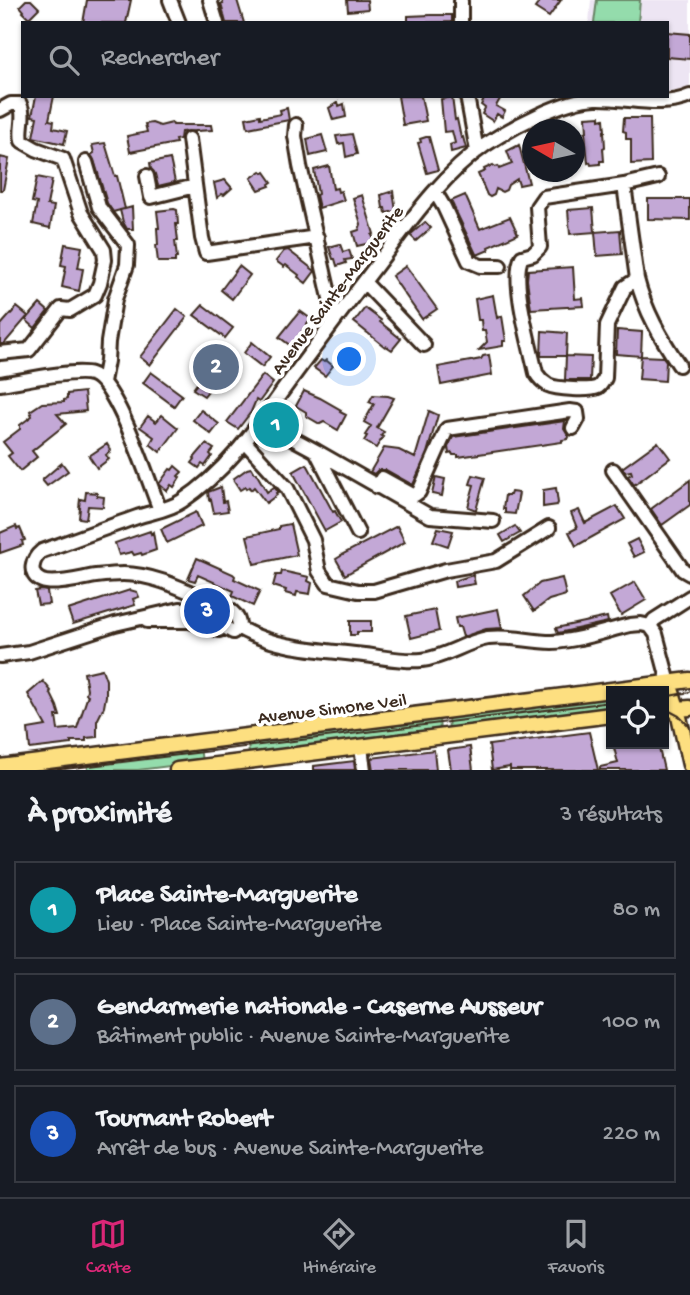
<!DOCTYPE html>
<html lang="fr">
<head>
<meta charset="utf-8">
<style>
	:root { --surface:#171b24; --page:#242831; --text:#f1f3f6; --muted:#9ea1a6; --line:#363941; --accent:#db2777 }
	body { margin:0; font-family:"Gochi Hand",sans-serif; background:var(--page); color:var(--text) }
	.controls { position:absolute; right:21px; bottom:21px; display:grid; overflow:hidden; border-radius:0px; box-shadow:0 2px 5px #0004 }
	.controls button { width:63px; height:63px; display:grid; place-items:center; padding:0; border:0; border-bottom:2px solid var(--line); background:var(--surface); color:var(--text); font:35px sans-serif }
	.compass { position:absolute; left:522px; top:119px; width:63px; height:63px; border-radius:50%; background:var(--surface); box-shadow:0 2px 5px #0004; rotate:279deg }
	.you { position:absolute; left:350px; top:360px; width:24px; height:24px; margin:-18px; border:5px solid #fff; border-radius:50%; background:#1a73e8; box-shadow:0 0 0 10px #1a73e833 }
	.badge { display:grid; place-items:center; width:46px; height:46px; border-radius:50%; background:var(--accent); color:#fff; font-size:23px; font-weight:700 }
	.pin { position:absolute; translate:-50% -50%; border:4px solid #fff; box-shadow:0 2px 7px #0006 }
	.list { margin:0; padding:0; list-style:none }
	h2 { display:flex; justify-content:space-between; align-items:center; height:91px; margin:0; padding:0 28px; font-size:30px }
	h2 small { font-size:23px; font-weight:400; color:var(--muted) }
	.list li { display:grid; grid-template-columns:46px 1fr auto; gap:21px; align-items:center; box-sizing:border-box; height:98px; margin:0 14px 14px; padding:0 14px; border:2px solid var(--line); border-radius:0px }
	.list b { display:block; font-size:26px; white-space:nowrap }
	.list p { margin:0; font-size:23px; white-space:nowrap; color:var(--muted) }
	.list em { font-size:23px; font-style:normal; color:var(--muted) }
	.icon { flex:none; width:38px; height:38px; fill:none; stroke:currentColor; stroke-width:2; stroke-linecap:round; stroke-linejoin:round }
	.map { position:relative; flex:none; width:690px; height:770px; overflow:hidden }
	.search { position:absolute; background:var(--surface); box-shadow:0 2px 5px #0004; left:21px; right:21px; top:21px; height:77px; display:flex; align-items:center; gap:18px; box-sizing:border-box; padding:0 24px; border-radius:0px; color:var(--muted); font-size:26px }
	.sheet { height:427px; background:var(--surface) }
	nav { display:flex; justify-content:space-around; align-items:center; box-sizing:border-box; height:98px; border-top:2px solid var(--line); background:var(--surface); font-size:19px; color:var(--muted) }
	nav a { display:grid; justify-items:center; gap:4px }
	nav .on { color:var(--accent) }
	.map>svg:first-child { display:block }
</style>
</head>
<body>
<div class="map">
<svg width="690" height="770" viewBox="0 0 690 770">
	<rect width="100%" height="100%" fill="#fff"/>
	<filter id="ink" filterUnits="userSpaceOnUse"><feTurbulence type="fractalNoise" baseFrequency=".0143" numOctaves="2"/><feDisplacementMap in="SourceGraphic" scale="14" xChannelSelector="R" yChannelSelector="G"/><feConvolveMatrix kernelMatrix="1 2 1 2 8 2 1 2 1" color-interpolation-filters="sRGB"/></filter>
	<g filter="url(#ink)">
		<path fill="#ede5f3" d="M591,0H690V86L683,90L667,92V23H589Z"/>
		<path fill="#94dcac" stroke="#688365" stroke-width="2" d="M597,0H640L638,23H594Z
			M611,696V711L449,731L448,716Z
			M439,717L440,732L249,756L248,741Z
			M200,747L202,762L138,770H88L87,761Z"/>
		<path fill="#c3a8d6" stroke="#3b2a1e" stroke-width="2" d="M26,0H31L39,8L29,18L23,12L24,11L20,6Z
			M87,0H131L126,23H83Z
			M222,0H237L244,23H226L221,4H223Z
			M347,0H367L368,9L348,11Z
			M541,0H561L549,17L535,8Z
			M431,15H452V22L408,23V16Z
			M667,32L690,34V59L667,57Z
			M36,96H54L49,120L54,121L53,128L67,131L64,144L33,137L37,117L32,116Z
			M398,96H421L426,121L403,125Z
			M486,96H495L500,99L496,106L505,111L502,117L497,114L493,121L482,114L485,108L481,105Z
			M452,97L455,120L457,119L461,138L463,137L466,148L451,152L450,145L455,143L452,131L444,132L441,99Z
			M338,102L339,106L344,104L346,117L333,120L329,108Z
			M287,108L289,120L248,128L246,118L260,115V118L281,114L280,110Z
			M600,116V120L604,119L605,131H604L605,147L603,148L604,161H600V164L591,165L590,162L588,163L585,132H587L586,117Z
			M624,118H650L651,163L631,164V139H626V132L623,131Z
			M152,123L160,126L172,123L173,125H211L212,130L181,132L180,139L175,140L176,143L130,152L127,136L147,132L145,124Z
			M352,134L357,154L346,157L344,143L338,144L336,136Z
			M322,135L327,152L310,156L307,139Z
			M426,137H429L438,170L427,173L418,143L421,142L420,139Z
			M105,143L115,176H117L125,209L132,207L133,229H127L123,222L120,210L124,209L113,212L107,203L94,160L91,155L94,153L92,145Z
			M519,145L529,183L519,185L517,179L508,185L506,190L502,192L496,189L494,195L490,197L487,195L478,174L485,171L484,169L493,165L495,167L498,166L499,169L512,164L507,151Z
			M0,157L9,159L3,190H0Z
			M170,159L175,182L158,186L155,174L151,169L150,163Z
			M329,166L333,189L337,188L338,192L341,191L344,200L319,208L316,195L318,194L314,170Z
			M261,171L263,173L265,172L272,182L269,184L270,186L259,190L251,178Z
			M37,177L52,180L47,205L54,206L50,228L33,224L37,203L32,202Z
			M225,180L232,188L224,195L222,194L217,198L214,183Z
			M393,191L396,211L386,213L385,208H383L381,195Z
			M362,195L374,234L372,235L375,242L357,246L353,232L359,230L361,224L353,198Z
			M465,195L480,229L510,217L518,234L488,247L489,250L477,255L476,254L451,201Z
			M648,199H690V220L648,219Z
			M593,208L595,232L620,230L622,254L597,256L595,232L570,234L568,210Z
			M174,209L177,210L178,224H176L178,241H175L177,258H175V262H158L156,245H158L157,228H159L157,211Z
			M425,222L431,228L416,241L410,235Z
			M65,244L82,247L78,268L83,269L79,291L62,287L66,266L61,265Z
			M340,244L343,252L349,250L352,259L345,260L346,263L337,266L335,259H333L329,247Z
			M288,250L315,271L306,283L298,277L299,275L286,265L284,267L276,261L284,251Z
			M239,266L250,275L232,299L221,290Z
			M406,266L437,309L422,319L392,276Z
			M573,267L575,299L583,298L584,306L531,309L527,280L528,270Z
			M493,295L497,318L502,316L506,341H503V346L479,350L487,342L485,331H482L481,320H478L475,299Z
			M40,304L48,311L35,328L26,320Z
			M203,305L233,328L225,338L194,315Z
			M17,307L28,316L4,344H0V326Z
			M365,308L381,320L380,322L401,339L392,350L386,346L385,347L354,322Z
			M177,309L187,317L150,365L140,357Z
			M300,311L311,319L291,346L279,337Z
			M617,330L642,332L641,356L616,354Z
			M542,331L567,333L566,356H541Z
			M252,342L270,357L262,367L244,353Z
			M222,351L232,360L204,396L193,389Z
			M489,355L492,375L441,385L438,367L481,359L483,356Z
			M566,356L591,357L590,380H565Z
			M641,356L663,357L666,361L665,381L639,379Z
			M321,360L324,362L326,360L333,366L325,376L314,368Z
			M151,372L182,395L174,406L143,383Z
			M263,375L273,383L259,402L256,400L251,412L238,429L227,422Z
			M304,391L320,398L341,410L340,412L346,415L338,430L324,422L320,424L306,416V412L296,406Z
			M84,392L86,411L57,414L66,424L32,451L37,457L20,471L8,456L12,453L3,442L20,429V425L32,416L30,411L42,403L64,402V400L67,399V394Z
			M373,395L388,396L394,398L377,428L384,432L381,436L383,437L376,448L364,441L367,436L365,435L371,426L364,422L374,404L369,402Z
			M201,410L219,424L211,434L193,420Z
			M429,411L438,415L427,453L413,485L386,470H378L374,474L370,472L384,448L399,450L415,458Z
			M162,415L178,428L160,452L150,444L154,437L140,427L148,416L156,422Z
			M565,421L564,429L569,437L568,439L562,440V442L458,457V455H453L452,453L449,454L448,447L453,437Z
			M658,442L670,458L634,485L628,476L632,474L631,471L625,472L622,468Z
			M107,444L111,451L106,455L109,459L97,468L89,456Z
			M206,444L214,449L210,454L212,456L205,466L202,464L199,468L192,463L195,459L194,458Z
			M62,463L68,471L47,486L42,480Z
			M307,464L333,512L335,511L341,522L325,531L293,472Z
			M175,466L182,472L178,476L180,478L174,487L171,485L167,491L159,484L170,469L172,470Z
			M251,468L254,473H256L267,492L274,487L278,492L276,493L277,495L266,503L254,487L251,490L249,487L246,489L245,487L240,490L233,479L247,469Z
			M473,475L485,478L476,510L468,507L474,485L470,484Z
			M436,477L445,479L442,496L432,494Z
			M690,480V505L662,525L651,509Z
			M221,487L223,502L226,501L228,511L214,513L211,499L209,500L208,492Z
			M556,488L558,503L557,505L543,507V490Z
			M86,492L97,493V496L104,497L103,507L88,506L86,519L79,518L80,508H79L80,499L85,500Z
			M511,492L519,493L515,514L505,513V509H503L505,495H510Z
			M617,506L625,519L576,546L569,532L577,528L571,513L579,510L585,523Z
			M196,512L202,526L167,543L161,529Z
			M290,524L297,555L254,564L247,536L279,529V526Z
			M16,526L17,529L20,528L25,540L22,541L23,545L0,553V533Z
			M397,526L405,542L345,575L336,559L341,556V555Z
			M515,526L520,533L504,542L500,535Z
			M438,528L453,531L448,546L433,541Z
			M150,531L151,534L153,532L156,550L142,555L141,553L134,555L132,552L119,555L115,543Z
			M637,539L644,552L634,557L627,544Z
			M197,558L233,574L235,576L234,579L260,591L253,606L232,596L234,591L198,575L195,581L188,579Z
			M282,571L309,577L308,581L312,583L310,594L297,592L296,596L285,593L286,590L273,586L276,575H281Z
			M473,575L475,584L455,587L454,581Z
			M562,578L566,595L549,600L534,611L524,596L540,583Z
			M635,582L646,600L621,615L610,596Z
			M41,590L47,591L49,604L38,605L35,591Z
			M130,590L137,592L139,597L133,599L135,605L73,624L68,610Z
			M498,609L502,628L486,629L463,637L460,627H457L455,618Z
			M435,610L439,631L411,638L406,616Z
			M607,617L608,622L558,633L556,628Z
			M350,621H371V632H357V635H350Z
			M102,669L106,680V696L104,707L97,721V737L86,738V741H71V744L30,749L28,729L46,726L28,694L43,681L51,691L50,692L57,706L60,716H56L58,730L77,728L88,695L86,694L87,689L84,673Z
			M589,732L598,770H510V767L492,770L489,745Z
			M613,744H658L664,770H600V767L618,763Z
			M470,747L473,770H451L448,750Z
			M434,750L436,770H373L371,758Z
			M354,761L355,770H314V766Z"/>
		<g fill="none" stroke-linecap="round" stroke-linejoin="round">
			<defs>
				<path id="minor" d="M170,0L179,23
					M210,0L217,23
					M461,23V1
					M467,96L477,151
					M0,110L11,104H20C26,116 19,128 22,141L36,149L63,159L81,213L104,250L105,260L100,283L95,295L70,310L61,309L29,350L0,353
					M296,125L295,136L300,166L335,320
					M189,139L202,238L206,253L317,237
					M86,162L99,207L128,245L127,265L115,299L108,342L107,361L103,382
					M147,176L151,197L195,186
					M658,177L624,185L637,279C645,311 661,338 679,365
					M624,185L544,197L537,207L540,247L533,254L522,257C510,278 531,349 536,373C539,378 543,382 548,385C556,389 590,391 598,387C602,384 602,382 605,378L607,325L625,287L637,279
					M435,192L444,207L469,261L481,266H500
					M364,282L424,345
					M0,384C20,381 74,369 91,374C117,381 149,483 160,510
					M255,430C271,441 279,432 281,415L278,408L273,404
					M277,430L316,451L358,533
					M245,442L287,488L313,540L319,571L328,584L358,591H374L446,570L496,561L549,528
					M316,451L430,516L493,521
					M613,470L683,570L690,574
					M377,487L382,478L411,494L415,495L419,492L447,429L570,411L577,412L578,419L573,428
					M147,621H189L219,630
					M650,626L656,634L669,683
					M650,626L654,620L690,597
					M239,628C240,611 224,607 210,601C183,589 153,574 123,574C114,574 105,575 96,576C82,578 55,586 42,581C27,575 32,559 42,551C74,540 105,528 137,517C151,512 169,510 182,501C224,473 252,434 281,393C312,350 344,308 376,266C408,224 441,176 485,145C512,127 564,99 596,98C628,97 660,109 690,96
					M239,628C276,649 323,650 364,655C383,657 403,662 422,660C446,657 465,642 488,638C510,635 530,642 552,642C578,641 605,631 630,625L641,624L650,626
					M0,656L29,652L115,624L180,609L194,610L233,632
					M361,747L364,770"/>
				<path id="major" d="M669,683L677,708L690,765
					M664,710L690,708
					M0,767L690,680
					M177,770L611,715"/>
			</defs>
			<use href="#minor" stroke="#3b2a1e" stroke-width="18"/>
			<use href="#major" stroke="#3b2a1e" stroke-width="19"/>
			<use href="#minor" stroke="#fff" stroke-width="12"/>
			<use href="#major" stroke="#fddf80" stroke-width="14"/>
			<path stroke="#3b2a1e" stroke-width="2" d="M664,697L690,692
				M664,708L679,716L690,727
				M57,770L611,702"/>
		</g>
	</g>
	<g text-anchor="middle" stroke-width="7" stroke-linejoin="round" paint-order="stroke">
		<g font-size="19" fill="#3b2a1e" stroke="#fff">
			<text transform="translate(336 289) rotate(-53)" y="7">Avenue Sainte-Marguerite</text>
			<text transform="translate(332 707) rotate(-7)" y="7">Avenue Simone Veil</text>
		</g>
	</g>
</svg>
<div class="controls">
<button><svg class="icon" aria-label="locate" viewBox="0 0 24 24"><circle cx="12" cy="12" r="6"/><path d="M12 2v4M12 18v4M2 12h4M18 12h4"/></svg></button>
</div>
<svg class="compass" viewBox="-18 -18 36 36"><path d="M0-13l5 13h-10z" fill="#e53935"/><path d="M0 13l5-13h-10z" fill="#9ea1a6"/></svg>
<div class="you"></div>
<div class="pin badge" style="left:276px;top:425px;background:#0f9aa8">1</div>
<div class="pin badge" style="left:216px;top:367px;background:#5c6f8a">2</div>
<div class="pin badge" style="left:207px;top:611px;background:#1a4fb4">3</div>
<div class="search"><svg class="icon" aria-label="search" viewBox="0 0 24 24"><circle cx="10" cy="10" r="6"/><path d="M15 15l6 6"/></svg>Rechercher</div>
</div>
<section class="sheet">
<h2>À proximité<small>3 résultats</small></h2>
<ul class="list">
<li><span class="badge" style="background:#0f9aa8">1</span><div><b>Place Sainte-Marguerite</b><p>Lieu · Place Sainte-Marguerite</p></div><em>80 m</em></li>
<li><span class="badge" style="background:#5c6f8a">2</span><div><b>Gendarmerie nationale - Caserne Ausseur</b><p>Bâtiment public · Avenue Sainte-Marguerite</p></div><em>100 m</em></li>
<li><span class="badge" style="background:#1a4fb4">3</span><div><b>Tournant Robert</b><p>Arrêt de bus · Avenue Sainte-Marguerite</p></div><em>220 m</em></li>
</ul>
</section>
<nav>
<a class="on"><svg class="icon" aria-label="map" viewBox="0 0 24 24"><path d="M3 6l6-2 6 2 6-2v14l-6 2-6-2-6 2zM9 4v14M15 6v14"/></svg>Carte</a>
<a><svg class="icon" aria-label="directions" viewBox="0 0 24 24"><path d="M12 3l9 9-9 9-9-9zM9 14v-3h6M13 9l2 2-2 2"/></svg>Itinéraire</a>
<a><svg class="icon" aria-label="saved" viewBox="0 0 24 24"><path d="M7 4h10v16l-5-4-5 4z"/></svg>Favoris</a>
</nav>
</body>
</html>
